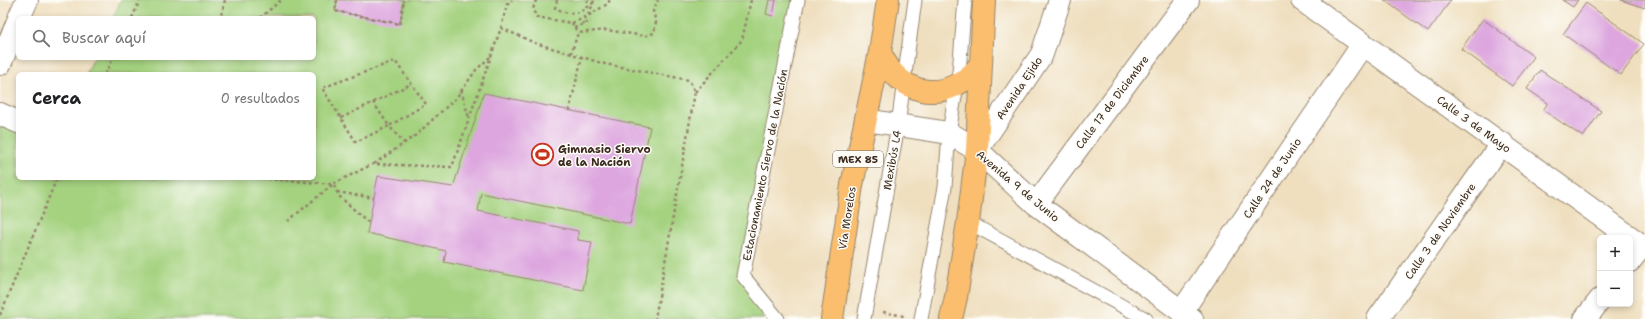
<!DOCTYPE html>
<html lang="es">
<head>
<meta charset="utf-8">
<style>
	:root { --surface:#fff; --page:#f6f6f6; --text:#202124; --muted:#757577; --line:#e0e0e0 }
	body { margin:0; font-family:"Shantell Sans",sans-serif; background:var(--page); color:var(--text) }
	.controls { position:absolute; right:12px; bottom:12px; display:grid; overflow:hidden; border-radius:6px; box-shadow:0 2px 6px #0003 }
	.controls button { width:36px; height:36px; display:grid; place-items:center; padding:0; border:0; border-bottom:1px solid var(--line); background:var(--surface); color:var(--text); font:20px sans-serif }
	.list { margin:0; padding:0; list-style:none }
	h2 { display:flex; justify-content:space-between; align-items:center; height:52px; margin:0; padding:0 16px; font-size:17px }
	h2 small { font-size:13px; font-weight:400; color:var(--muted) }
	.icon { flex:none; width:22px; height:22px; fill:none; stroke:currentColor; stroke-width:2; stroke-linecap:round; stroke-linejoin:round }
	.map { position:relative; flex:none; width:1645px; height:319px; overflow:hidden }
	.search { position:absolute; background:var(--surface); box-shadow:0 2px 6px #0003; left:16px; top:16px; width:300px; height:44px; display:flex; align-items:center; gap:10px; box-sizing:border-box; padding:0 14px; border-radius:6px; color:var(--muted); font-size:15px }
	.panel { position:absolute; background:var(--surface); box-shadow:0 2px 6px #0003; left:16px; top:72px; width:300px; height:108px; border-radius:6px }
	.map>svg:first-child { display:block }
</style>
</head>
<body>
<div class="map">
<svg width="1645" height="319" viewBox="0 0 1645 319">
	<rect width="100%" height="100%" fill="#fdfcf7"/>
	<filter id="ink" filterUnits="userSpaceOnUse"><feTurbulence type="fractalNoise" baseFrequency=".025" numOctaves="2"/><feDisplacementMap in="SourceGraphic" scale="8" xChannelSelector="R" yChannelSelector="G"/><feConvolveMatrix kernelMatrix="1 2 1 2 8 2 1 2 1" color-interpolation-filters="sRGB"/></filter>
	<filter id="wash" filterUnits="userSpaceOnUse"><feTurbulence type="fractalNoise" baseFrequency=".012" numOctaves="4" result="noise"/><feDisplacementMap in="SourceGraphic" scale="16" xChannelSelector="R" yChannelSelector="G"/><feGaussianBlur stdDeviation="0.9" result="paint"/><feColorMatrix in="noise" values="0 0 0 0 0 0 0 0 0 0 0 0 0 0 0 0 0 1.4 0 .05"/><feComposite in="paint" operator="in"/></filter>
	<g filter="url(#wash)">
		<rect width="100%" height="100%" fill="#efdfbf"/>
		<path fill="#a4d27f" stroke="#707e4e" d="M121,0H798L743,276L764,319H0V110L18,119V178H314V74H86L94,58H314V18H113Z"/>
		<g id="blocks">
			<path fill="#dda6df" d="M337,0H404L400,24L335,11Z
				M769,0H776L773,16L766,14Z
				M1384,0H1451L1428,32Z
				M1562,0H1578L1573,7Z
				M1621,0H1645V8Z
				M1586,3L1644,44L1621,75L1563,34Z
				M1483,19L1534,57L1512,86L1461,49Z
				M1540,70L1601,111L1583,137L1543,110L1548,103L1527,89Z
				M484,93L650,127L630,224L481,193L478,211L578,231V240L592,242L583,290L444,262L446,251L367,233L378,176L453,187Z"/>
		</g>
	</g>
	<g filter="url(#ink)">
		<use href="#blocks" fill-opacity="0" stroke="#95846e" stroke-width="1"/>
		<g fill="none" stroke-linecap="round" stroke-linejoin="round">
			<defs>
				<path id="service" d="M968,222L1146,319
					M778,319L743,276L798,0
					M864,319L898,125L915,0
					M921,319L945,187L949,133L959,72L965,0"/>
				<path id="minor" d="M1302,0L1645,248
					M19,18L27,0
					M0,64L18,21
					M0,114L18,122
					M866,120L949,133L977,150L1036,204L1192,319
					M977,150L1042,54L1060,0
					M1036,204L1188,0
					M1630,261L1642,246
					M1182,311L1363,44
					M1378,319L1502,143
					M1585,319L1600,300"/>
				<path id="primary" d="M880,52C900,99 949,104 980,65
					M832,319L852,185L880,52L888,0
					M951,319L956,297L968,222L977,150L984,0"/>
			</defs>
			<use href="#service" stroke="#95846e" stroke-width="15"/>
			<use href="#minor" stroke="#95846e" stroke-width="24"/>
			<use href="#primary" stroke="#95846e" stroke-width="24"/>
			<path stroke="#95846e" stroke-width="2.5" stroke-dasharray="3 3" stroke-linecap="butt" d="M337,0L335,11L400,24L404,0
				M536,0L533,9L536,17L572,23L578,33
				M557,0L555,8C572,16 579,15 594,2
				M507,5L512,0
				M586,8L588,0
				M132,18L140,0
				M216,18L222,13L225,0
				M260,18L281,0
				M572,23C586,17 590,15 594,0
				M582,25L586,17L609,3V0
				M501,28L535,43L605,64L689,80L695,92L655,319
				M574,28L591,21
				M571,54L578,33L606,30L645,36L654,33L656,22L653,11L658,0
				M105,74L113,58
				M461,90L469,118
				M695,92L742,40L751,0
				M373,102L389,126L426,104L395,61L322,88L356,142L389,126L404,143
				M569,111L582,57
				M341,118L411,84
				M374,164L416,135L457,97L476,70L490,57
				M256,178L333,184L373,164L452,167L501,28L508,0
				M337,192L374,198
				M288,221L333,184L339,196L369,223
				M883,312L904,316
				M0,315L57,178"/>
			<use href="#service" stroke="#fff" stroke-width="13"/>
			<use href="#minor" stroke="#fff" stroke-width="22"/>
			<use href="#primary" stroke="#fabe6e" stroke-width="22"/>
		</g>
	</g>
	<defs>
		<symbol id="stadium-ring" viewBox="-11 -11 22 22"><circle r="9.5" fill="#fdfcf7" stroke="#c8321e" stroke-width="1.5"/><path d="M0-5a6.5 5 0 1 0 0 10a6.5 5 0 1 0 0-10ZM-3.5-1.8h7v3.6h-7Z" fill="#c8321e"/></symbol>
	</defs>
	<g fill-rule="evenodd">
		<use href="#stadium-ring" x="530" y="142" width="25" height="25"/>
	</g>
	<g text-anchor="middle" stroke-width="3" stroke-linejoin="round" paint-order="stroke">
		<rect fill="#fdfcf7" stroke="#75695f" stroke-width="1" x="833" y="151" width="50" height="16" rx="3"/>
		<g font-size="10" font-weight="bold" fill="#3b2a1e">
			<text x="858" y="163">MEX 85</text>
		</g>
		<g font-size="11" fill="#3b2a1e" stroke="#fdfcf7">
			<text transform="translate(1019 88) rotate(-56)" y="4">Avenida Ejido</text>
			<text transform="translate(1112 102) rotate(-53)" y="4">Calle 17 de Diciembre</text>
			<text transform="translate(1474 124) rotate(36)" y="4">Calle 3 de Mayo</text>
			<text transform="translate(892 160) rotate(-80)" y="4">Mexibús L4</text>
			<text transform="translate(765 165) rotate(-79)" y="4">Estacionamiento Siervo de la Nación</text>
			<text transform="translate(1272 178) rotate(-56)" y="4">Calle 24 de Junio</text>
			<text transform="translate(1018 186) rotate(40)" y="4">Avenida 9 de Junio</text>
			<text transform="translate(847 218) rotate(-81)" y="4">Vía Morelos</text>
			<text transform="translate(1440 231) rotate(-55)" y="4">Calle 3 de Noviembre</text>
		</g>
		<g font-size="11" font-weight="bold" fill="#3b2a1e" stroke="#fdfcf7" text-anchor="start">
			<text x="558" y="153">Gimnasio Siervo<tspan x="558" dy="13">de la Nación</tspan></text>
		</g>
	</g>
</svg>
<div class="controls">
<button>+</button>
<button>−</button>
</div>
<div class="search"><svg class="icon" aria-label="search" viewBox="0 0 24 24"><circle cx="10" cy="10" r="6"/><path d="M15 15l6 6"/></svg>Buscar aquí</div>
<section class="panel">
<h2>Cerca<small>0 resultados</small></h2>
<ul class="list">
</ul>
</section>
</div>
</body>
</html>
